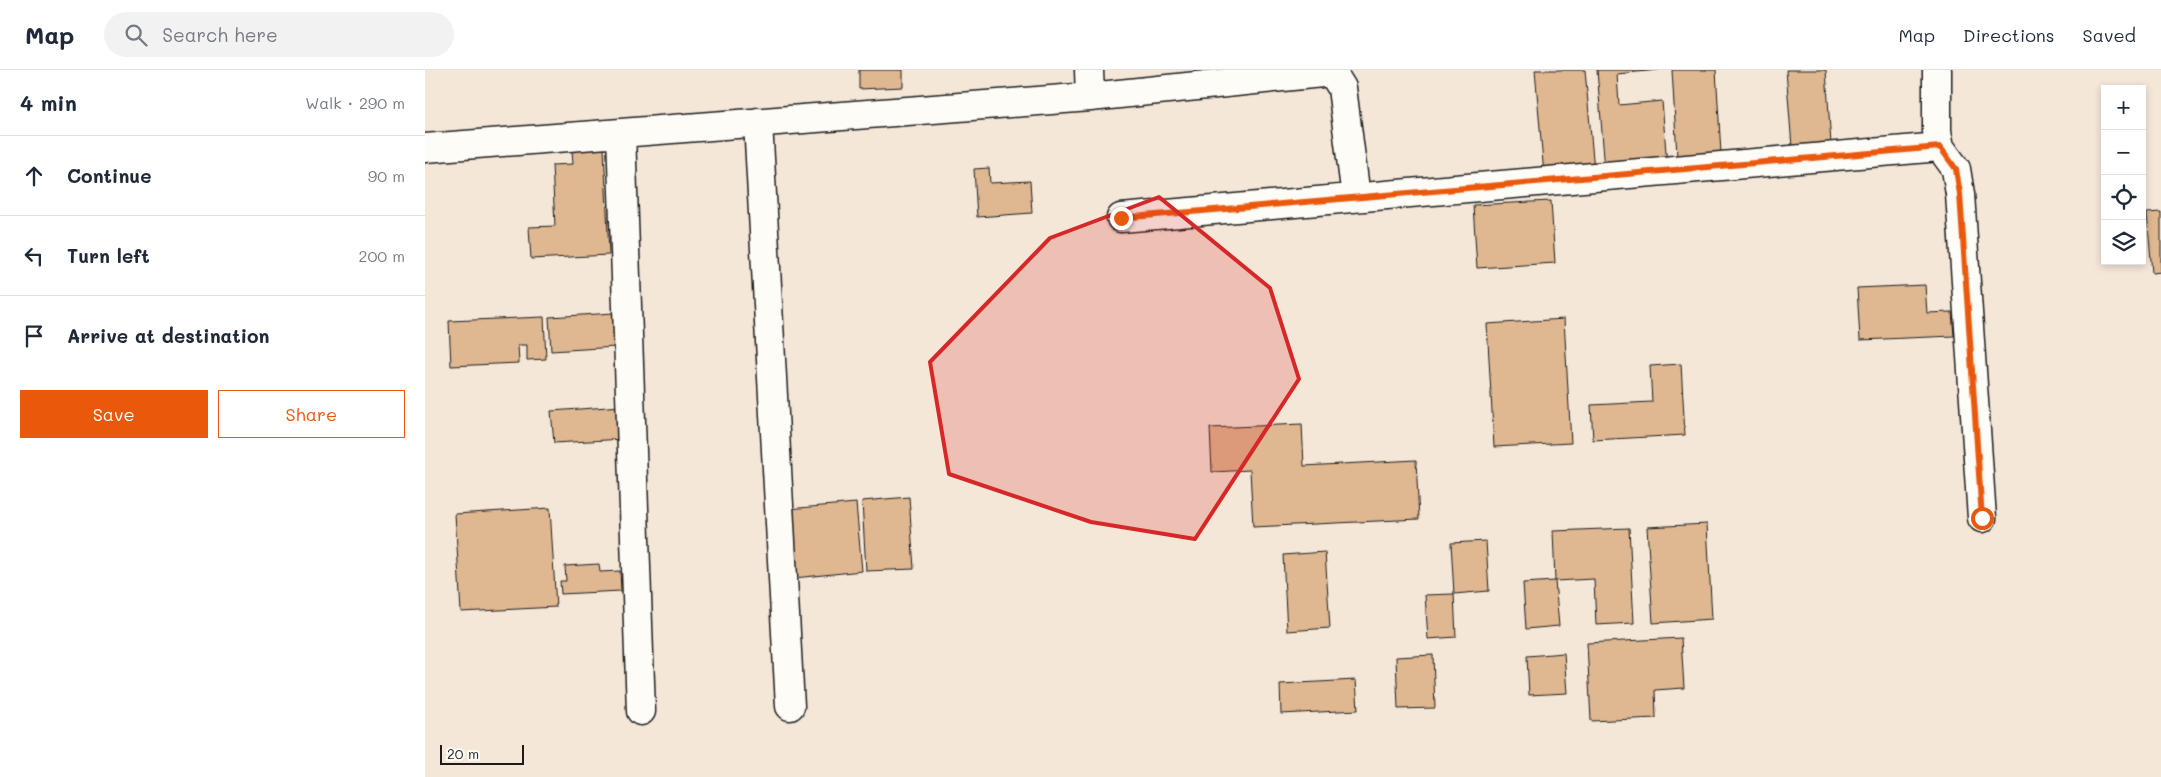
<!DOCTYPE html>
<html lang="en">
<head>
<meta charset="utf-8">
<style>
	:root { --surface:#fff; --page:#f2f2f3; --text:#1f2937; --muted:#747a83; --line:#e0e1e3; --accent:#ea580c }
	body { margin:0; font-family:Mali,sans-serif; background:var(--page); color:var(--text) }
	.controls { position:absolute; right:15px; top:15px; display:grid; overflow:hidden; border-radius:0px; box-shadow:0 2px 8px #0003 }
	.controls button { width:45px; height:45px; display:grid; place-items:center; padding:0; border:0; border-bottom:1px solid var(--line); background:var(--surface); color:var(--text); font:25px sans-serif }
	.scale { position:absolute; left:15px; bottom:12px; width:84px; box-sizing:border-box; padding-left:5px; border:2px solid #1c1c1c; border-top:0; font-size:14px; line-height:18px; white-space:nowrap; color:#1c1c1c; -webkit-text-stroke:4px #fdfcf7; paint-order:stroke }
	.stop { position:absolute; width:15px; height:15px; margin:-11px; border:4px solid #ea580c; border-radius:50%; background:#fff }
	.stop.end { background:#ea580c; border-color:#fff; box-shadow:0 1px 5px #0008 }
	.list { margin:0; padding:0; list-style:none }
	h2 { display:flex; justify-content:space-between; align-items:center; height:65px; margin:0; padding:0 20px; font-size:21px }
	h2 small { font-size:16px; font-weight:400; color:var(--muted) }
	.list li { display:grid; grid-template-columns:32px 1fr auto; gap:15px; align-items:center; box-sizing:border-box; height:80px; padding:0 20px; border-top:1px solid var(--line) }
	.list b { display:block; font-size:19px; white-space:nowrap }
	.list em { font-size:16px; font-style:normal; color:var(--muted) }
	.actions { display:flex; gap:10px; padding:15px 20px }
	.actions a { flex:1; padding:11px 0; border:1px solid var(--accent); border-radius:0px; text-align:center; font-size:18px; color:var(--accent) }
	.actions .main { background:var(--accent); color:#fff }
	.icon { flex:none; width:28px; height:28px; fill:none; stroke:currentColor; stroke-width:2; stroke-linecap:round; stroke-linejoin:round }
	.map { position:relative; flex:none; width:1736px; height:707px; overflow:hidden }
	header { display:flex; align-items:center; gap:30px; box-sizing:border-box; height:70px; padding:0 25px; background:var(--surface); border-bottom:1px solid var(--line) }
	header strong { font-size:24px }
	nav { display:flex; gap:28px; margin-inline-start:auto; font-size:18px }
	.search { width:350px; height:45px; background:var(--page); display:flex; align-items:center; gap:12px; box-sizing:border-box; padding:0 18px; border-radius:28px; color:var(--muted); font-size:19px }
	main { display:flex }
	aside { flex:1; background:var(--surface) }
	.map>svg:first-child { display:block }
</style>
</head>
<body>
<header>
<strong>Map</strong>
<div class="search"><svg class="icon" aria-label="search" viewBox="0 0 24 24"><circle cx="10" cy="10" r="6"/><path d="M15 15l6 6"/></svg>Search here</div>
<nav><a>Map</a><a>Directions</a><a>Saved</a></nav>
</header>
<main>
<aside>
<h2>4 min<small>Walk · 290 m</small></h2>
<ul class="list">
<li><svg class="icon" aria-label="ahead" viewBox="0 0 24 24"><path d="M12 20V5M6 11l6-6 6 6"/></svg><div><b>Continue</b></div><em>90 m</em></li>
<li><svg class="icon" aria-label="left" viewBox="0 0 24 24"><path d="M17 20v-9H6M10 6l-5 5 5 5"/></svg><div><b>Turn left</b></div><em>200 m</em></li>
<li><svg class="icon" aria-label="arrive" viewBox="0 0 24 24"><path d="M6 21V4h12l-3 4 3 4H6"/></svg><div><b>Arrive at destination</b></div></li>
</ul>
<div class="actions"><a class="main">Save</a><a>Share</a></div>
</aside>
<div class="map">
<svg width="1736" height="707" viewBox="0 0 1736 707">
	<rect width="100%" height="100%" fill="#f4e7d8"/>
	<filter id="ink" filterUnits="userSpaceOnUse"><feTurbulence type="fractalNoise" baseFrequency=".02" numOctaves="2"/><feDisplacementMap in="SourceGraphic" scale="10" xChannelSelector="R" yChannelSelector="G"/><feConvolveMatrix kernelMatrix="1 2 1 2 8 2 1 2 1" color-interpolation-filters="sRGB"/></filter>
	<g filter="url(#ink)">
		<path fill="#dfb790" stroke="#1c1c1c" d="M434,0H478V17L434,19Z
			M1110,0H1160L1169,100L1119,105Z
			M1172,0H1233L1192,4L1194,35L1237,31L1242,95L1180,100Z
			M1247,0H1291L1296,83L1252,86Z
			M1361,0H1401L1406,74L1367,77Z
			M179,78L184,185L106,189L104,157L130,156L127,95L148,94L147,80Z
			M564,98L565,113L605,111L607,143L552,147L549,99Z
			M1126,131L1130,193L1052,198L1048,135Z
			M1736,142V202L1727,203L1722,143Z
			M1500,215L1502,243L1527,242L1529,266L1435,270L1432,218Z
			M189,243L191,277L126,281L124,247Z
			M119,247L121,289L102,290V275H93L94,293L26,296L24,251Z
			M1139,249L1146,373L1069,377L1062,254Z
			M1256,294L1260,365L1168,370L1166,335L1227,332L1225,296Z
			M197,336L199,369L129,373L126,341Z
			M877,354L879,396L991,390L994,449L828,457L825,400L787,402L785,358Z
			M484,427L489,499L441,501L437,431Z
			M431,433L437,501L369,508L363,439Z
			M125,438L131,537L36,542L30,444Z
			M1282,454L1287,549L1228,553L1222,457Z
			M1204,458L1209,553L1171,555L1169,509L1130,511L1128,461Z
			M1061,471L1064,521L1029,524L1026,473Z
			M900,482L905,558L862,561L858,485Z
			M174,494L175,502L195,501L196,521L136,524L135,511H141L140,496Z
			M1130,511L1134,556L1101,559L1098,513Z
			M1029,524L1031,567L1003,569L1000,525Z
			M1256,568L1259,618L1230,620L1231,648L1166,651L1162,573Z
			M1139,583L1142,623L1104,625L1102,586Z
			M1008,585L1010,638L973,639L971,587Z
			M931,610L933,640L856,644L855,614Z"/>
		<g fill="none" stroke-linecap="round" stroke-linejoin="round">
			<defs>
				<path id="minor" d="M1512,0V61L1515,77L1531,99L1535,124L1557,448
					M665,27L907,2L917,18L931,127
					M333,52L365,636
					M196,63L216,641
					M0,78L665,27L664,0
					M696,148L1515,77"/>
			</defs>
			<use href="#minor" stroke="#1c1c1c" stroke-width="31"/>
			<use href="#minor" stroke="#fdfcf7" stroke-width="28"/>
		</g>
	</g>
	<g fill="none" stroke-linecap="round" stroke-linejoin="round" filter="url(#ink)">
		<path stroke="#ea580c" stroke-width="6" d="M696,148L1515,77L1531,99L1535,124L1557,448"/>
	</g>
	<path fill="#d62828" fill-opacity="0.2" stroke="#d62828" stroke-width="4" stroke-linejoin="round" d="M734,127L845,218L874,309L770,469L666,452L524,404L505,292L625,168Z"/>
</svg>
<div class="controls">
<button>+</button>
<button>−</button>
<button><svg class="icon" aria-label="locate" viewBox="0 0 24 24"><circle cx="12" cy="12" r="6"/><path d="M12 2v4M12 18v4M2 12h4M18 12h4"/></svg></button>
<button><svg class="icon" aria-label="layers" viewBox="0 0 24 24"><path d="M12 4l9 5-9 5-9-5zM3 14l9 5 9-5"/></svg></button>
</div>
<div class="scale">20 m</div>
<div class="stop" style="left:1557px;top:448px"></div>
<div class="stop end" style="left:696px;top:148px"></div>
</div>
</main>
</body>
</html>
